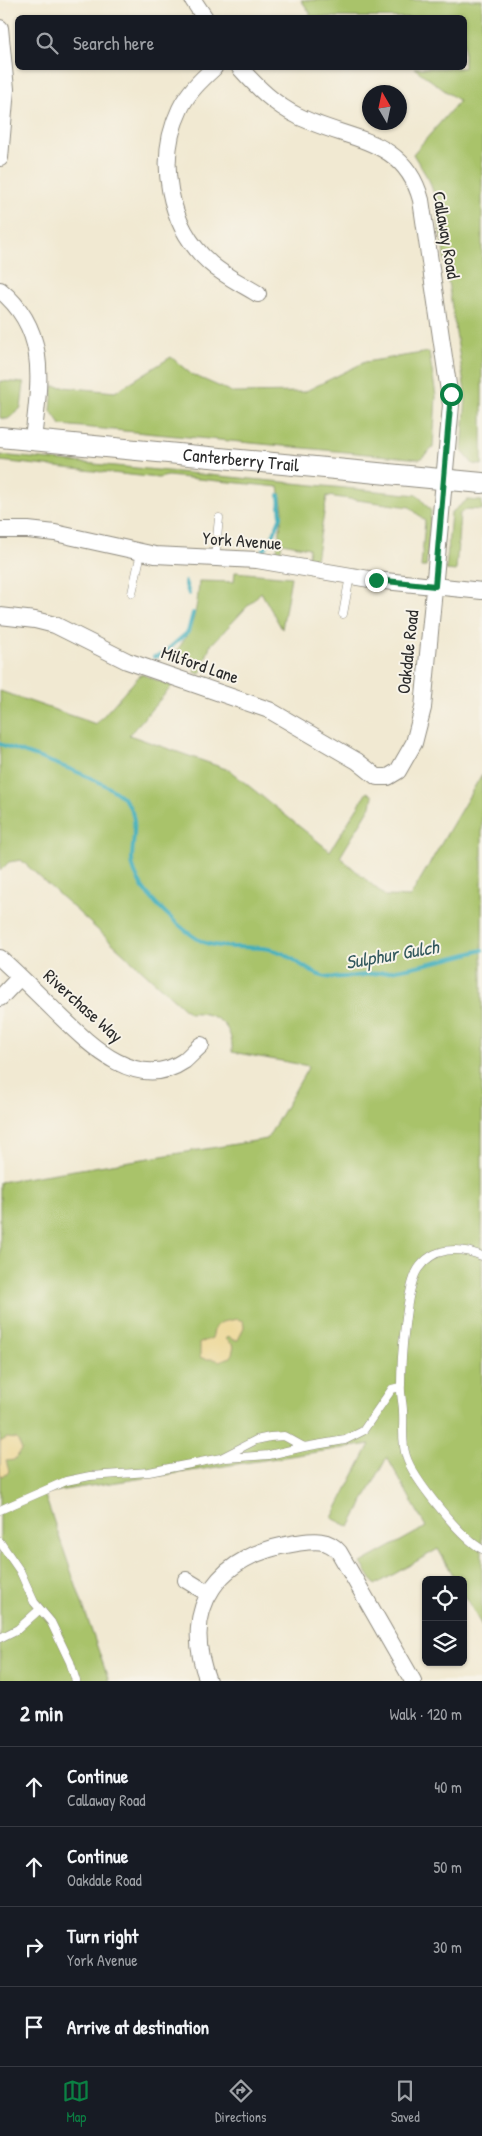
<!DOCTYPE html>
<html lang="en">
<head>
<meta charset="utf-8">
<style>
	:root { --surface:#171b24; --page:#20242c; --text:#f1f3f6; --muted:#9ea1a6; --line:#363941; --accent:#0b8043 }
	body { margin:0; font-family:"Patrick Hand",sans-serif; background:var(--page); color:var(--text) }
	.controls { position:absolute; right:15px; bottom:15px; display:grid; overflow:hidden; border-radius:8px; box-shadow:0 1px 4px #0004 }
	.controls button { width:45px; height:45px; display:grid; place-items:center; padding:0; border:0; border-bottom:1px solid var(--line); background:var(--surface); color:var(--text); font:25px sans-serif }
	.compass { position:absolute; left:362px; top:85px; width:45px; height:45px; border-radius:50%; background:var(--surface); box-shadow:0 1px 4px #0004; rotate:351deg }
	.stop { position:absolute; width:15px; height:15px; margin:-11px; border:4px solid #0b8043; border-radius:50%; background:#fff }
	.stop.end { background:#0b8043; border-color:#fff; box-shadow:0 1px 5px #0008 }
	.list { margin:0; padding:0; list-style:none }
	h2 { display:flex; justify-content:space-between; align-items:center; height:65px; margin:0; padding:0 20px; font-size:21px }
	h2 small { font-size:16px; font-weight:400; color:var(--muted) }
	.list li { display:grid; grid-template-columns:32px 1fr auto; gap:15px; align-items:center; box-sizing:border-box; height:80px; padding:0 20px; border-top:1px solid var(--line) }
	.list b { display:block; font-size:19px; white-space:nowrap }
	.list p { margin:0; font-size:16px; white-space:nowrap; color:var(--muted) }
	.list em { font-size:16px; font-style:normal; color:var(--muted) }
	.icon { flex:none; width:28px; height:28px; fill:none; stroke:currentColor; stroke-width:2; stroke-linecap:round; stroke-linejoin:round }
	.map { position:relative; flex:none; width:482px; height:1681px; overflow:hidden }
	.search { position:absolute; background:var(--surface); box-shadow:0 1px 4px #0004; left:15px; right:15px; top:15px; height:55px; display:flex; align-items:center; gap:12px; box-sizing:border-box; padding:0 18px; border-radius:8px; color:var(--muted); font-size:19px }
	.sheet { height:385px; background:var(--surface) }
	nav { display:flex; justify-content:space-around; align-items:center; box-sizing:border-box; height:70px; border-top:1px solid var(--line); background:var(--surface); font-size:14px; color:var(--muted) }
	nav a { display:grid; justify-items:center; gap:2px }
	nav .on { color:var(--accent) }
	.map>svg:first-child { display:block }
</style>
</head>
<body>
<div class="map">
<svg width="482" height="1681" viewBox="0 0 482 1681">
	<rect width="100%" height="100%" fill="#f7f3e8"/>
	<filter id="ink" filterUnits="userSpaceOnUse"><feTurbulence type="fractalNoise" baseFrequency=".02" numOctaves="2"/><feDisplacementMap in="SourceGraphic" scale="10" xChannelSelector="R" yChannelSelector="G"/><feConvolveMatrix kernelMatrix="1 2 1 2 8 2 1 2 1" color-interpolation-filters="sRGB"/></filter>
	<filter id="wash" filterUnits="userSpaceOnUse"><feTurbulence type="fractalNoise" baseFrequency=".0096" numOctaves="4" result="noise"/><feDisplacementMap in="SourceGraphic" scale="20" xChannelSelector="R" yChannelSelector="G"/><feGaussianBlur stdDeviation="1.12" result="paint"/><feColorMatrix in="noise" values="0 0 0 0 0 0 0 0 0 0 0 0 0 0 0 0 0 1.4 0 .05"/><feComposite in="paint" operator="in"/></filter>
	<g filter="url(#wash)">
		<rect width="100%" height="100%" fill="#f1e9d2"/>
		<path fill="#a9c36a" stroke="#6a774a" d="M301,0H482V465L473,464L462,451L466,398L435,197L429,180L413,154L459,101L414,68H464V18L305,17L311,14Z
			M429,352L436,396L433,448L420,459L61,425L51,411L53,386L115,392L171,357L191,374L234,393L304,392L365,362Z
			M0,381L24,383L21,408L8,419L0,418Z
			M0,455L418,495L431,511L426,567H421L425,521L410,507L327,496L316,559L308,558L309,548L282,543L280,554L277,550L283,510L279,487L168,476L158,478L0,461Z
			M467,500L482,501V510L468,509L460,513L456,571L446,570L451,513Z
			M235,572L291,577L282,629L261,592L210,646L200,674L194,672L196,664L173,656C193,630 197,613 199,581L234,582Z
			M141,674L172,686L129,735L229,770L330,851L367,792L373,796L371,806L340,857L385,896L410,897L482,774V1626L463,1593V1580H456L438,1549L375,1585L361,1563L426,1527L387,1457L350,1527L332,1518L370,1444L44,1493L109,1681H0V1182L267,1139L309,1066L232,1052C234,1025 215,1011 189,1013L21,860L9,862L0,871V691L96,724Z"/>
		<path fill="#eeda9e" stroke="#8c8264" d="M237,1319L243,1321L244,1327L238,1340H233L229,1336L226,1339L234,1346L231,1357L219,1361C212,1357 206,1361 200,1357V1343L212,1338L215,1327L222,1322Z
			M7,1438L17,1439L22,1450L14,1460L6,1461L9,1471L7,1474L0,1476V1442Z"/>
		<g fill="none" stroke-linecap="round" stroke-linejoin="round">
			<path stroke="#3eadbb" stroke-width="4" d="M273,536L281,516L279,495
				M262,552L271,539
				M185,582L189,594
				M166,651L188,632L193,613
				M154,657L165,654
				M0,744C32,756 97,775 121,796C142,815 132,837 132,860C132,870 138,880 143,888C154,903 191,940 209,944C228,949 249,946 269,949C291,952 305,973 326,977C338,979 352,976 364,975C404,970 443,961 482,950"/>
		</g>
	</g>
	<g filter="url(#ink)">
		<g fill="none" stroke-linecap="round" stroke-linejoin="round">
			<defs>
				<path id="service" d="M215,558L219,518
					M132,593L141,553
					M343,614L350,576
					M482,1256C459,1246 433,1247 418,1269C406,1287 401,1361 401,1385C400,1394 403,1403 403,1411C404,1427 401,1441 406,1456C413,1479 461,1538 482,1549
					M226,1458L269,1455L304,1447
					M0,1510L66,1481L90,1476L149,1472L221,1458L256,1440L270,1437L284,1436L304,1447L345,1440L363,1431L392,1389L400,1387
					M0,1542L20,1571L34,1602L51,1622L70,1662L76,1681
					M0,1638L18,1629L39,1610"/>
				<path id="minor" d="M193,0L205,18
					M0,28L6,89L0,158
					M214,68C201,80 188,92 180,109C156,159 168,226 210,263C224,276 242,284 258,294
					M0,290C50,331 39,384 33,440
					M0,530H28L55,533L155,555L257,560L375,580L482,591
					M0,616L35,620L55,625L127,661L269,710L357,761L377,777H388L398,771L414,743L423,708L451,405L421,200C404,136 347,141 298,116C275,105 257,87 240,68
					M0,958C20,976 39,995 58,1014C89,1044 137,1093 184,1061C190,1056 195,1050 201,1045
					M0,998L20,977
					M186,1580L209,1594
					M208,1681C179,1605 220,1554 297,1543C312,1541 328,1538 339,1552L413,1681"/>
				<g id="tertiary">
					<path id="s1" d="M0,437L482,483"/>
				</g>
			</defs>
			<use href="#service" stroke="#8e8a7e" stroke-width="9"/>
			<use href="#minor" stroke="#8e8a7e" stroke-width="18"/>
			<use href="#tertiary" stroke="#8e8a7e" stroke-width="22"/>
			<use href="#service" stroke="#fff" stroke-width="8"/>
			<use href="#minor" stroke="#fff" stroke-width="16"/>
			<use href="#tertiary" stroke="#fff" stroke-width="20"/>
		</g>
	</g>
	<g fill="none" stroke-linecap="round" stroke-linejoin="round" filter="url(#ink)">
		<path stroke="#0b8043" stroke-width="6" d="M376,580L435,586L451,394"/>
	</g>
	<g text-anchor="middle" stroke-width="4" stroke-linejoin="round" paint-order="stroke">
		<g font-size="18" fill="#2b2b2b" stroke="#f7f3e8">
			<text transform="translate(446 235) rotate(80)" y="6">Callaway Road</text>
			<text dy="6" stroke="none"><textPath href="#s1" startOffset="242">Canterberry Trail</textPath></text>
			<text transform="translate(242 541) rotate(4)" y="6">York Avenue</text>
			<text transform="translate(408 652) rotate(-84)" y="6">Oakdale Road</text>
			<text transform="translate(200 665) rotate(19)" y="6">Milford Lane</text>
			<text transform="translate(83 1006) rotate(42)" y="6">Riverchase Way</text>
		</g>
		<g font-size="19" font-style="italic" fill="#32585d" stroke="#f7f3e8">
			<text transform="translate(392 954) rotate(-10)" y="7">Sulphur Gulch</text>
		</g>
	</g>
</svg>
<div class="controls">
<button><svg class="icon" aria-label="locate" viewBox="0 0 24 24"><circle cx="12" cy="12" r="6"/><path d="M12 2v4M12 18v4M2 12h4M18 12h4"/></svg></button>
<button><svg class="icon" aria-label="layers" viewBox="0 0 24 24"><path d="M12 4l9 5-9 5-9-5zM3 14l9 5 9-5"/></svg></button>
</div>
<svg class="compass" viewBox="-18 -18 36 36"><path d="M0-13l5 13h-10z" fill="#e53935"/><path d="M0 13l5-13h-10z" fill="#9ea1a6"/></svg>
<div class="stop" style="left:451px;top:394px"></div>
<div class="stop end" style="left:376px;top:580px"></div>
<div class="search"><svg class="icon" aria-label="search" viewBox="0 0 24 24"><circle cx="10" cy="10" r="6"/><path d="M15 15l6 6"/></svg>Search here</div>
</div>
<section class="sheet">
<h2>2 min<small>Walk · 120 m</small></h2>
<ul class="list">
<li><svg class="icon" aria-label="ahead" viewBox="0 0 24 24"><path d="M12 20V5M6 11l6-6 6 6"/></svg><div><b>Continue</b><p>Callaway Road</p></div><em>40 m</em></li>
<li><svg class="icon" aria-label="ahead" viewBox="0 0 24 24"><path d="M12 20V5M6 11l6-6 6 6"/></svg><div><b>Continue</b><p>Oakdale Road</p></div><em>50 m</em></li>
<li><svg class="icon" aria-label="right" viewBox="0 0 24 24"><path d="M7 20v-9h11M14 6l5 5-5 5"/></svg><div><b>Turn right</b><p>York Avenue</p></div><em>30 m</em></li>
<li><svg class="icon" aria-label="arrive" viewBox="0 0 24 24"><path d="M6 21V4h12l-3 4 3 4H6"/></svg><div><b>Arrive at destination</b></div></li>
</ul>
</section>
<nav>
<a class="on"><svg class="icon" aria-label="map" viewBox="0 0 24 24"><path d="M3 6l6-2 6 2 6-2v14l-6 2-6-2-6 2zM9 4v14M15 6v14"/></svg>Map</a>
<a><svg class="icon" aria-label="directions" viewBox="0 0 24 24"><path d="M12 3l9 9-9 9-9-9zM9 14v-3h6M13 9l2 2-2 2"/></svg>Directions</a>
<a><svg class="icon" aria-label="saved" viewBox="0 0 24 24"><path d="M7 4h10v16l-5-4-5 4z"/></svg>Saved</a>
</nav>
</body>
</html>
